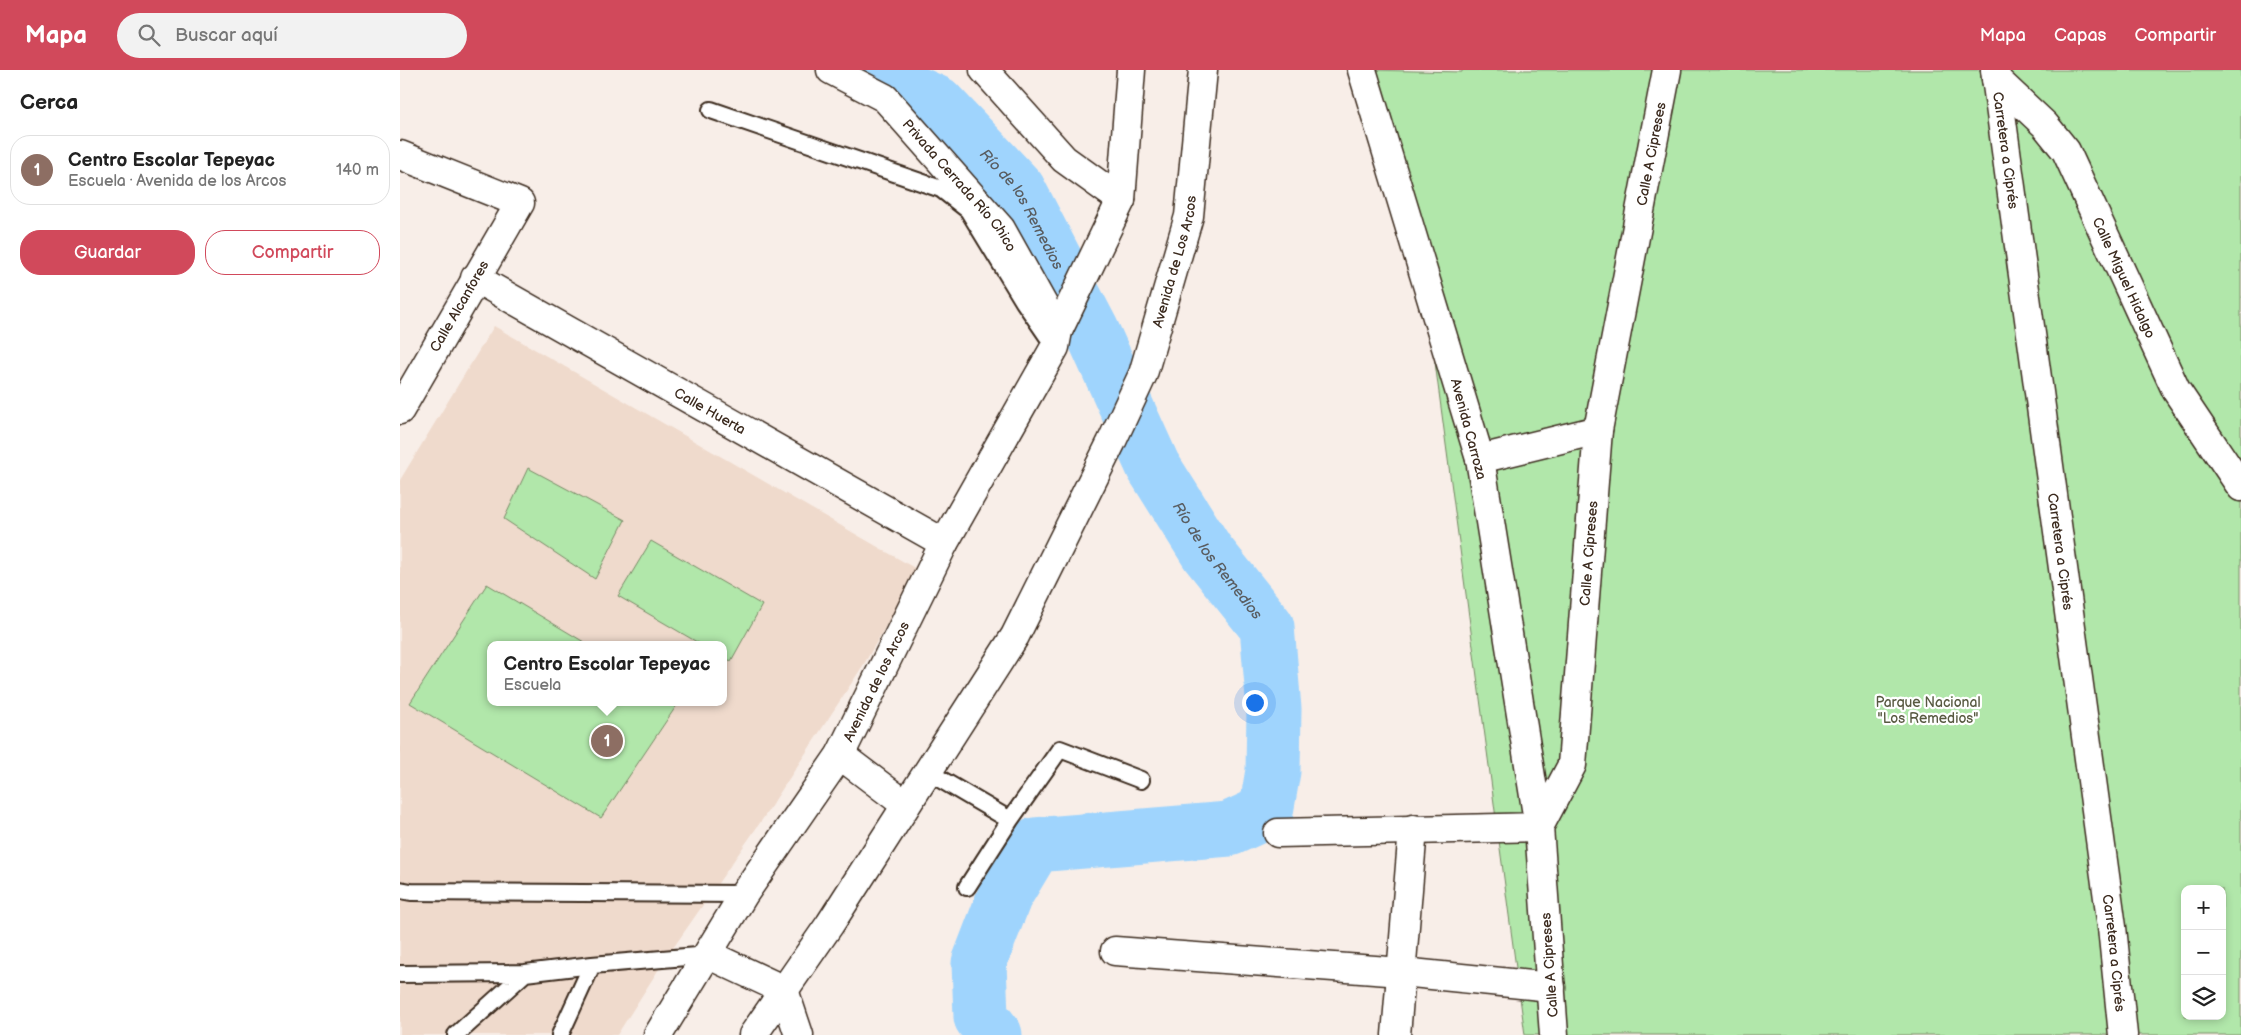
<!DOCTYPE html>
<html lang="es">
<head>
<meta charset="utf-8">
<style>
	:root { --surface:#fff; --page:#f2f2f2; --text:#222; --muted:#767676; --line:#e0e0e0; --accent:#d1495b }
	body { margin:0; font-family:"Balsamiq Sans",sans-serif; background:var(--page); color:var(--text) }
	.controls { position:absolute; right:15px; bottom:15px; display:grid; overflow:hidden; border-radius:10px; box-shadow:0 2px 8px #0003 }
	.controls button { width:45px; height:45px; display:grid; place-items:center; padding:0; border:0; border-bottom:1px solid var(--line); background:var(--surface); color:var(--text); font:25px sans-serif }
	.you { position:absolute; left:854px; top:632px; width:18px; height:18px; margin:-12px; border:4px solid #fff; border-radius:50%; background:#1a73e8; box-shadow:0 0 0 8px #1a73e833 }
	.badge { display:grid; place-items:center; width:32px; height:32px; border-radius:50%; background:var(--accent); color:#fff; font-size:16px; font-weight:700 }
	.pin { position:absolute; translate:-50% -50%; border:2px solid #fff; box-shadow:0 1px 5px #0006 }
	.popup { position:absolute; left:87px; top:571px; width:240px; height:65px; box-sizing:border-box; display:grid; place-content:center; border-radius:10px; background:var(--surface); filter:drop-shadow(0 1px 4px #0005); font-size:16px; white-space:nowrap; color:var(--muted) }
	.popup b { font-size:19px; color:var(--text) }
	.popup::after { content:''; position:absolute; left:50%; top:100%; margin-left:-10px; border:10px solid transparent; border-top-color:var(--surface) }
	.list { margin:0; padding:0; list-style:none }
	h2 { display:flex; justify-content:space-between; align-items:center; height:65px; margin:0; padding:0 20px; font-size:21px }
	h2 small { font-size:16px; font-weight:400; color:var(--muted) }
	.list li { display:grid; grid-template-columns:32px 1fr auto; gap:15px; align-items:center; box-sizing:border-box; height:70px; margin:0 10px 10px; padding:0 10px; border:1px solid var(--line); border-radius:20px }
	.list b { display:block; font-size:19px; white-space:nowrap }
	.list p { margin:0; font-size:16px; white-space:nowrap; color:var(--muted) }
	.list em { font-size:16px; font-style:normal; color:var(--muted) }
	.actions { display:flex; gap:10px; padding:15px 20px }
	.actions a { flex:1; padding:11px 0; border:1px solid var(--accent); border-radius:20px; text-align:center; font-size:18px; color:var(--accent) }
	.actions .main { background:var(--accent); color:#fff }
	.icon { flex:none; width:28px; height:28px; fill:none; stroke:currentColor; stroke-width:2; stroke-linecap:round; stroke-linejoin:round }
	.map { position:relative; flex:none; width:1841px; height:965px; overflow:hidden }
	header { display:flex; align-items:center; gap:30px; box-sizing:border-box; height:70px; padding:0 25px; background:var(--accent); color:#fff }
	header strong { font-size:24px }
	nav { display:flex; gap:28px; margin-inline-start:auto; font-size:18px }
	.search { width:350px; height:45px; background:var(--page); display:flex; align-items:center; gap:12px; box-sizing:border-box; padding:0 18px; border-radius:28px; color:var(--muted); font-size:19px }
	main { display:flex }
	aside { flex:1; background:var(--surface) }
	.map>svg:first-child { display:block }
</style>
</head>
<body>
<header>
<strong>Mapa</strong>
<div class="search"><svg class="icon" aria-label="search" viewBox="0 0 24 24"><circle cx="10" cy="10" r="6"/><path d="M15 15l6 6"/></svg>Buscar aquí</div>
<nav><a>Mapa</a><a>Capas</a><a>Compartir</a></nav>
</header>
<main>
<aside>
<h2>Cerca<small></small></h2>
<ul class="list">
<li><span class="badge" style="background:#8d6e63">1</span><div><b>Centro Escolar Tepeyac</b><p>Escuela · Avenida de los Arcos</p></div><em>140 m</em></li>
</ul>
<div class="actions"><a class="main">Guardar</a><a>Compartir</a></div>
</aside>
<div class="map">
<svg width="1841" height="965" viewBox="0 0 1841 965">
	<rect width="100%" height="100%" fill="#f8eee8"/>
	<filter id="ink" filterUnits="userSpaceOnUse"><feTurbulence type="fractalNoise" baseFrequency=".02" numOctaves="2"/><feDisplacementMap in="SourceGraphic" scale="10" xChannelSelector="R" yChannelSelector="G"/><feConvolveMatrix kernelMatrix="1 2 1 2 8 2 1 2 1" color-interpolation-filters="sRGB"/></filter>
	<g filter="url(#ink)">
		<path fill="#efdacc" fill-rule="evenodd" d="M94,256L518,500L464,594L364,747L262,894L217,965H0V410ZM91,575H323V632H91Z"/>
		<path fill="#b1e7aa" stroke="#768864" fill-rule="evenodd" d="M966,0L1062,2V0H1841V965H1125L1034,285ZM1785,819H1822V946H1785Z
			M128,398L225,450L195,509L104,449Z
			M251,471L362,535L331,591L323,587V575H302L218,526Z
			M87,514L189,575H91V632H279L201,748L10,633Z"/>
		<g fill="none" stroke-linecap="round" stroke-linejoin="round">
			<path stroke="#9fd4fd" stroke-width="55" id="s1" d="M463,0L537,33L618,119L692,261L753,396L807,482L867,557L874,639L873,701L866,742L829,759L635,775L605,825L579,893L581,947L595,965"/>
			<defs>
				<path id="service" d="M311,40L541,119L568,140L624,232L648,267
					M528,702L610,750
					M567,817L610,750L660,679L741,710
					M0,820L11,822L344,824
					M0,904L125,903L192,895L309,885
					M56,965L125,903
					M160,965L192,895"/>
				<g id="minor">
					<path id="s2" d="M431,0L485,28L601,159L658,261"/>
					<path d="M584,0L664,89L721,130"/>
					<path id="s3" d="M1596,9L1645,55L1666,81L1776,320L1841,417"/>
					<path d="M0,85L120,133L0,340"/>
					<path id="s4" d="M75,208L544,473"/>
					<path d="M1080,389L1198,360"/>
					<path d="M878,763L1139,757L1080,389L962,0"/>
					<path d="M715,881L1002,902L1151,917"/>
					<path d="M309,885L384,920L399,965"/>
					<path d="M996,965L1013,759"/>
					<path id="s5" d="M1154,965L1139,757L1172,695L1198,360L1267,0"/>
				</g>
				<g id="secondary">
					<path id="s6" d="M1595,0L1712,857L1723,965"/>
					<path d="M440,685L506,735"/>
					<path id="s7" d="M258,965L344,824L440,685L544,473L655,277L658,261L721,130L731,0"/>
					<path id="s8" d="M353,965L430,854L615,566L711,373L743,304L789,146L803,0"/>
				</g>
			</defs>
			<use href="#service" stroke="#3b2a1e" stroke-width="20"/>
			<use href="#minor" stroke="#3b2a1e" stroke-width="31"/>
			<use href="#secondary" stroke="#3b2a1e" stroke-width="31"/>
			<use href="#service" stroke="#fff" stroke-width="16"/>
			<use href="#minor" stroke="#fff" stroke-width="28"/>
			<use href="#secondary" stroke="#fff" stroke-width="28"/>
		</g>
	</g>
	<g text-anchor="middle" stroke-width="4.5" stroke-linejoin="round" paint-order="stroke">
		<g font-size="14" fill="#3b2a1e" stroke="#fff">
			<text dy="5" stroke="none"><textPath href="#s6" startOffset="81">Carretera a Ciprés</textPath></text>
			<text dy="5" stroke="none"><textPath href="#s5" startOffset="896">Calle A Cipreses</textPath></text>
			<text dy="5" stroke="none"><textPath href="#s2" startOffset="176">Privada Cerrada Río Chico</textPath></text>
			<text dy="5" stroke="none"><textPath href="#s8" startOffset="886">Avenida de Los Arcos</textPath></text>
			<text dy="5" stroke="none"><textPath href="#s3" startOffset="240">Calle Miguel Hidalgo</textPath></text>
			<text transform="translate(59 236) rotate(-60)" y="5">Calle Alcanfores</text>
			<text dy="5" stroke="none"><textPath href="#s4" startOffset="270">Calle Huerta</textPath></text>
			<text transform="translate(1069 359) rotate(75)" y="5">Avenida Carroza</text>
			<text dy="5" stroke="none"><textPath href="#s6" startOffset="486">Carretera a Ciprés</textPath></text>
			<text dy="5" stroke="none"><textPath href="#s5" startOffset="491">Calle A Cipreses</textPath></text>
			<text dy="5" stroke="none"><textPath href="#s7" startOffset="416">Avenida de los Arcos</textPath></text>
			<text dy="5" stroke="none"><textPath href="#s6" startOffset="891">Carretera a Ciprés</textPath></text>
			<text transform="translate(1149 895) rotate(-94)" y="5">Calle A Cipreses</text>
		</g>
		<g font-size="14" fill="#585941" stroke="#fff">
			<text x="1528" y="637">Parque Nacional<tspan x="1528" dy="16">"Los Remedios"</tspan></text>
		</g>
		<g font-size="15" font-style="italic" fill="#595d61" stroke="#fff">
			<text dy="5" stroke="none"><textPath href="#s1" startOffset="218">Río de los Remedios</textPath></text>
			<text dy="5" stroke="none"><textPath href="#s1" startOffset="622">Río de los Remedios</textPath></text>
		</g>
	</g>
</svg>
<div class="controls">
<button>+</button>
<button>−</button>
<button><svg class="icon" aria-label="layers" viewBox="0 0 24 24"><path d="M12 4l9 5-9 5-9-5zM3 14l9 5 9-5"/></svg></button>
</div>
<div class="you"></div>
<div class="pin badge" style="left:207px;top:671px;background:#8d6e63">1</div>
<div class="popup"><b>Centro Escolar Tepeyac</b>Escuela</div>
</div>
</main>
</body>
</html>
